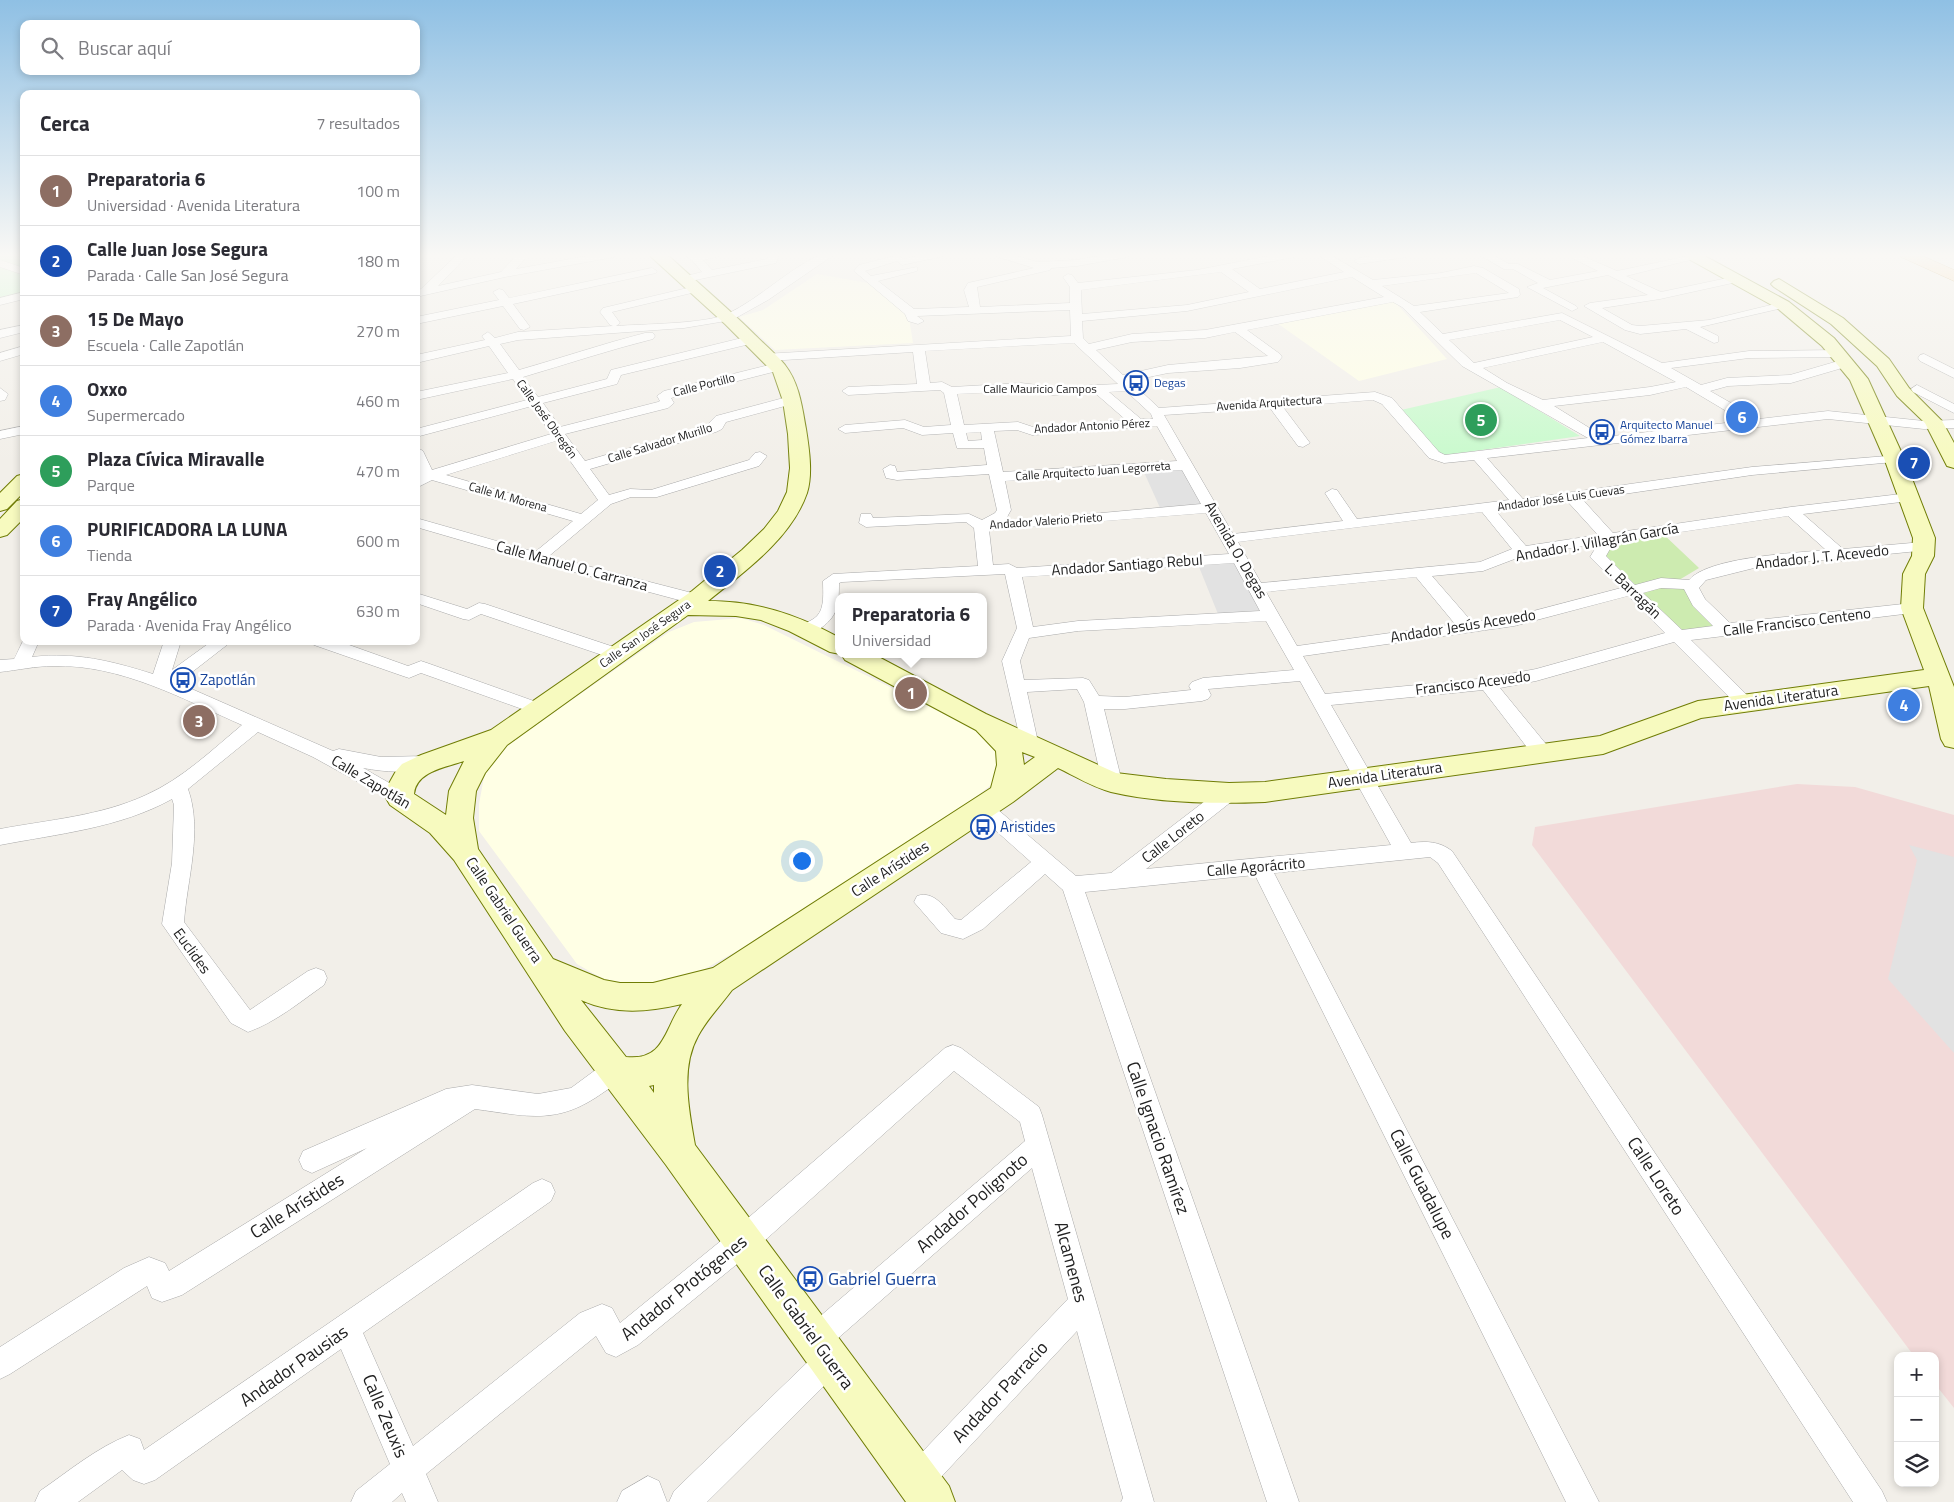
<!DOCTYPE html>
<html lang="es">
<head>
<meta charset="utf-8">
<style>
	:root { --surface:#fff; --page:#f2f2f3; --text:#2b2b33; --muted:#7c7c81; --line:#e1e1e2; --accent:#d40000 }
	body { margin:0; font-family:"Titillium Web",sans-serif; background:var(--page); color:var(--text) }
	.controls { position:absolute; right:15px; bottom:15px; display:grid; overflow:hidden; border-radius:10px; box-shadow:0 2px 8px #0003 }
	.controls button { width:45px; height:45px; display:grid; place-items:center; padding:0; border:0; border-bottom:1px solid var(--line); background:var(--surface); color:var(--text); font:25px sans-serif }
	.you { position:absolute; left:801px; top:860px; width:18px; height:18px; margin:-12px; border:4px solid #fff; border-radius:50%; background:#1a73e8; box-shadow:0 0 0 8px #1a73e833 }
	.badge { display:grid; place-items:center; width:32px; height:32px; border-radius:50%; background:var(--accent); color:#fff; font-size:16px; font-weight:700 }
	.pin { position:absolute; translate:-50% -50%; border:2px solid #fff; box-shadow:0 1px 5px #0006 }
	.popup { position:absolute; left:835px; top:593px; width:152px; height:65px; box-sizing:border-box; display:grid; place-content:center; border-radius:10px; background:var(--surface); filter:drop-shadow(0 1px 4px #0005); font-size:16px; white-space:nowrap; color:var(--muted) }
	.popup b { font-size:19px; color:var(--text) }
	.popup::after { content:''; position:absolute; left:50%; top:100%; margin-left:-10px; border:10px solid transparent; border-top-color:var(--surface) }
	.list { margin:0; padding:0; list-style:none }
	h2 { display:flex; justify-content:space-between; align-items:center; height:65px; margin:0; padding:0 20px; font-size:21px }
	h2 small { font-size:16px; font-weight:400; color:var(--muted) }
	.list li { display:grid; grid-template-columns:32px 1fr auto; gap:15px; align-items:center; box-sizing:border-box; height:70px; padding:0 20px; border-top:1px solid var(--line) }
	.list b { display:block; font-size:19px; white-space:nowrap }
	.list p { margin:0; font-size:16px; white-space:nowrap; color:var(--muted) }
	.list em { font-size:16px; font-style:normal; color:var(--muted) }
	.icon { flex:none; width:28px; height:28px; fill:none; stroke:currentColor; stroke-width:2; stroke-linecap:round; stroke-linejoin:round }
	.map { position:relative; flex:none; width:1954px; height:1502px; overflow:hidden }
	.search { position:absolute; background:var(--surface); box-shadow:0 2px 8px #0003; left:20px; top:20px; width:400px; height:55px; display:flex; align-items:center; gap:12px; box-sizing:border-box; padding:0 18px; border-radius:10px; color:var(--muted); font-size:19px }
	.panel { position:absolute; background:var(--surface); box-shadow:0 2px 8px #0003; left:20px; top:90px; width:400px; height:555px; border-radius:10px }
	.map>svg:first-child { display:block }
</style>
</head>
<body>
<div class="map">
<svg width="1954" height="1502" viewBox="0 0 1954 1502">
	<rect width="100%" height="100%" fill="#f2efe9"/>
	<path fill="#f2dad9" d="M1797,784L1855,787L1954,815V1408L1935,1384V1356H1914L1532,845L1535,827Z"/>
	<path fill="#ffffe5" d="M817,274L868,283L908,312L913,343L775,350L739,317L763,310Z
		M1394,301L1447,359L1359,381L1277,323Z
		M741,618L764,625L987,735L999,750L996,776L991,785L958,811L785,924L685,980L643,985L605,980L577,964L479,831V804L484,777L496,757L513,741L669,632L694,622Z"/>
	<path fill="#cdebb0" d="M1661,532L1699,568L1679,580L1717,627L1682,635L1602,558L1611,540Z"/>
	<path fill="#c8facc" d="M0,254H24V298L0,304Z
		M1501,387L1580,436L1439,456L1401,410Z"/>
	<path fill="#e2e2e2" d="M1186,467L1208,506L1161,510L1143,470Z
		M1239,559L1265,610L1218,614L1197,562Z
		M1909,845L1954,857V1053L1888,979L1917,860Z"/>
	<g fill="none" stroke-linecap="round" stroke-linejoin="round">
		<defs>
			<path id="street" d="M458,254L468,255L438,286L501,272L518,254H529L516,269L598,254H619L614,257L505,277L416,297V291L421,289Z
				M683,254H721L720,256L703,260L712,270L767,259L769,254H779L776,263L686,282L682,281V277L702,272L692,260Z
				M822,254H835L768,300L732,320L684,328L518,340L500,344L519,370C561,358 602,344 645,333H653L655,336L653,339C609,350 567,364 523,377L538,397L607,379L611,370L750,336L756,340L754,343L621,375L617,384L543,403L560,427L658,402L660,401L657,396L664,391L777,363L781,364L783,367L781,370L671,398L674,403L668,408L565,434L585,461L706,426L716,416L791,396L796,397L797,400L796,403L726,422L722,429L716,432L590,469L609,495L630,489L651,490L749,460L755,453L760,452L767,456L759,466L657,497H631L611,504L549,556L700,595L702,599L700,603L694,604L533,561L416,527V518L535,552L573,521L432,480L416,488V477L420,475L416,466V447L423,451L432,470L551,434L532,406L416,437V429L527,400L513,379L416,400V392L508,373L489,346L416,363V355L485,340L482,336L488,332L495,338L518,332L613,326L610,325L600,312L603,308L696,286L700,287V291L612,312L620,323L616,326C642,324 705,324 727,314C761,298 789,268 822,254ZM556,441L598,500L581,514L446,475Z
				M926,254H945L944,256L902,265L897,261L865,271L871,276L917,267V271L878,281L914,309L969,307L964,290L968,283L1034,268L995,256L994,254H1010L1037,262L1077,260L1110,254H1132L1127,257L1077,266L1051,268L1050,270L977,287L980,307L1070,303V287L1063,277L1068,274L1072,275L1078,283L1197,270L1279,254H1299L1294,257L1232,269L1260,289L1344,272L1317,254H1329L1373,280L1441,273L1474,266L1483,268L1519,289L1520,295L1518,297L1420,312L1443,334L1562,313L1662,363L1749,351L1839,350L1845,354L1843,357L1749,358L1671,368L1701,385L1727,378L1790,375L1845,359L1849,360L1851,363L1849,366L1791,383L1728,386L1710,391L1759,419L1828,411L1924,421L1954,420V428L1924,429L1828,419L1487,458L1523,499L1752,467L1899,455L1901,458L1894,462L1752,475L1583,500L1613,533L1791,507L1909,493L1914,494L1916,497L1909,501L1803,514L1843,549L1923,542L1931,547L1928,550L1848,558L1842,561L1836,559L1766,565L1706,580L1699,588L1705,599L1730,623L1912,603L1918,604L1920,608L1918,612L1912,613L1691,640L1752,700L1755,704L1752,708L1746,710L1740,708L1674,642L1536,681L1500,688L1550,749L1552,754L1550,759L1543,761L1536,759L1483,690L1331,705L1411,843C1426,841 1439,841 1452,851L1882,1491L1887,1502H1853L1438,863L1430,857L1274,873L1599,1502H1566L1255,875L1085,892L1299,1502H1267L1063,890L1045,874L983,929L963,939L941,933L914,902L917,896C934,890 945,908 955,919L961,920L1031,862L976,813L973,808L976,803L983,801L990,803L1076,876L1111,873L1222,788L1229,786L1236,788L1239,793L1236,798L1146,869L1391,845L1300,681L1208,689L1211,695L1208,699L1202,701L1125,709H1104L1122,782L1119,787L1112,789L1105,787L1102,782L1084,702L1077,689L1027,692L1038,742L1036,747L1029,749L1022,747L1002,661L1017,628L1005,574L842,582L839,583C839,605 838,617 818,630C812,634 808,636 800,634L798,630C802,623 811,622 817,616C825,608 823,591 823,581L833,574L978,566L974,528L966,522L866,527L859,523L861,514H871L873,518L969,514L982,520L995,513L997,510L989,474L897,480L886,478L883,469L890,465L895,466L897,472L987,465L984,448H957L953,433L922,435L903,428L845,433L838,429L845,425L905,420L924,427L951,425L944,393L940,390L848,395L842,391L848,387L917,384L913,352L768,361L764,360L762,357L764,354L1071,336L1070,310L917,316L924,321L918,324L908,321L905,314L854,271L859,265L898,255L903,259ZM1221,272L1249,292L1187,305L1082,314L1081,290ZM1476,273L1509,293L1414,306L1382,286ZM1352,277L1384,297L1205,330L1132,334L1089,344L1083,338L1082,321L1187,311ZM1393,302L1402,307L1462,366L1588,438L1445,455L1439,452L1392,398L1375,392L1159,408L1130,381L1168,373L1240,368L1278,362L1282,357L1280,354L1247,330ZM1560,320L1593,337L1474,363L1449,340ZM1235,332L1268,356L1168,365L1123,375L1096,350L1132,342L1205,338ZM1603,342L1676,382L1650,387L1543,400L1507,383L1483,368ZM1074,343L1118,384L1053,387L1021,383L952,387L942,382L930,383L925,351ZM1686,387L1743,421L1604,437L1554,406L1650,395ZM1021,391L1053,395L1095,393L1126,420L1033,427L1018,422L964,425L957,394ZM1126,391L1151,414L1153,419H1141L1109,392ZM1373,400L1382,404L1429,458L1444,463L1474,460L1509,500L1357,519L1337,490L1332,489L1325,493L1343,521L1233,534L1164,415L1270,408L1298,446L1303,447L1310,443L1283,407ZM1157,426L1177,461L1003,472L994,431L1017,430L1032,435ZM981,432L982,440L968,441L966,433ZM1182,470L1201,504L1002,522L1006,519L1011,510L1005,481ZM1568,502L1598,535L1526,546L1496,511ZM1482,512L1512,549L1480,562L1261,583L1238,542ZM1206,513L1229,554L1017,568L1009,564L993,565L989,530ZM1788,516L1826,550C1796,553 1708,557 1689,580L1661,578L1635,585L1606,556L1614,542ZM1598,544L1590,557L1621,588L1514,616L1472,622L1432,576L1483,571L1525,555ZM1234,563L1260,611L1078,621L1033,627L1022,577ZM1416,577L1455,624L1297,646L1266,592ZM1661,588L1684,589L1693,606L1713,626L1682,630L1643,593ZM1628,596L1665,633L1536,669L1488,678L1325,694L1303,656L1514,626ZM1266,621L1294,670L1203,678L1192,682L1189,686L1191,690L1125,697L1099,696L1089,680L1083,678L1024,680L1020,661L1029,638L1078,631Z
				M1386,254H1411L1406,257L1359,264L1354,261L1359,258Z
				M1478,254H1491L1509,264H1518L1550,280L1598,271L1574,259L1573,257L1578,254L1617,271L1698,254V258L1626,276L1661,292L1737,276L1742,279L1737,282L1660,299L1602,308L1632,325L1640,326L1709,320L1783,302L1789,305L1787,307L1700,327L1718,336V342L1714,343L1686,329L1640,334L1625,330L1584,306L1590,303L1648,295L1608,275L1543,288L1576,306L1578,308L1572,311L1527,287L1538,283L1513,269H1504Z
				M0,260L24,268V275L0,267Z
				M652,268L657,271L656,273L513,304L530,327L524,330L520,329L503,306L416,324V317L499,300L493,292L499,289L503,290L509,298Z
				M24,292V299L0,305V298Z
				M24,325V332L0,338V330Z
				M24,346V354L0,361V353Z
				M1924,354L1954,369V378L1920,361L1918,358L1920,355Z
				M1917,385L1954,404V413L1913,392L1911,389Z
				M0,388L8,394L5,400L0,401Z
				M24,426V434L0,439V431Z
				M416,593L467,609L479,603L485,604L623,650L626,654L623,658H611L481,614L469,620L463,619L416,603Z
				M24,639V641H39L32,657C77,652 111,661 153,674L164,641H181L172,670L212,641H232L178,683L333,751L339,749L381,757L425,756L432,758L434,763L432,768C410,774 385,772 363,768L407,793L410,798L407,803L400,805L313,757L258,732L188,789C203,831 187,879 184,922L250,1010L308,971L316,968L324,971L327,978L324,985C300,1002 276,1022 248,1032L231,1023L162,924L172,863L174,805L172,799C120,828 57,834 0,845V829C48,820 101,816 146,795C182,779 212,750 242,725C183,699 120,664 53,666C36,666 18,670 0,672V660L14,659Z
				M312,641H338L408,666L421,661L427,663L545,705L548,709L545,713L539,715L421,673L409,678L403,676L314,645Z
				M953,1045L961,1048L1039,1107L1042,1115L1154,1502H1121L1123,1498L1077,1331L929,1490L918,1494L907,1490L903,1479L907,1468L1068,1299L1032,1168L828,1347L839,1351L843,1361L839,1371L707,1502H669L674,1491L816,1354L804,1350L800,1340L804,1330L1025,1141L1020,1122L954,1071L753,1251L638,1345L616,1357L606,1353L596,1336L426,1474L438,1502H406L402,1493L392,1502H351L356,1491L390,1464L341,1349L155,1480L144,1484L133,1480L122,1470L78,1502H35L40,1491C69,1471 96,1448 129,1435L140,1439L144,1450L533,1183L542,1179L551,1183L555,1192L551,1201L363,1333L413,1446L580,1313L602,1304L612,1308L620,1323L733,1231L945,1048Z
				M614,1060L623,1063L626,1071C622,1081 613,1086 604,1092C557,1126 528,1116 475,1109L182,1295L162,1302L152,1298L147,1286L10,1374L0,1379V1347L124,1268L149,1257L165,1263L169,1271L367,1148L312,1173L303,1169L299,1160L303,1151L446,1089L472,1085L538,1094L571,1088L605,1063Z
				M648,1476L659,1481L667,1502H617L622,1491Z"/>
			<path id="secondary" d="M648,254H665L671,258C699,284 728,308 755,335C765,345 776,354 785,365C799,383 802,406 806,429C809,448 813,474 807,493C791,539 744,572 708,601C756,601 796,614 838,637L840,654L830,652L789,631L761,620L736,616L688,615L507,745L485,773L476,791L473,818L478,849L553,959L604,980L620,983H653L713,968L991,788L997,765L996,751L976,730L845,660L841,654H873L986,714L1116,773L1166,779L1229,783L1265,782L1600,736L1698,701L1924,670L1901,608L1903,574L1912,556L1913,538L1884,458L1850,380L1822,346L1777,308L1685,257L1683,254H1701L1789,302L1834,338L1868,379L1904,458L1935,538L1934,556L1925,574L1923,608L1954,687V748L1945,746L1941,739L1929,686L1701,718L1603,754L1265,802C1216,804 1158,803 1111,792C1092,787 1075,776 1058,768L1013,802L732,990C721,1005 707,1019 698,1036C680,1068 689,1111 695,1145L949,1486L955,1502H906L666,1165L565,1031L454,860L430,833L390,805L386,798L387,787L396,771L402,764L421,755L491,730L692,591L742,550L764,529L778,511L787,492L790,468L788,434L783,401L773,372L725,324ZM1022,752L1035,757L1024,765ZM464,761L449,791L446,815L414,794C416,771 447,767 464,761ZM581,1000C615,1015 648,1012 682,1004C664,1029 665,1061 626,1057ZM654,1085V1093L649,1086Z
				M1779,279L1843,318L1889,359L1909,388L1942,421L1954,443V468L1947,466L1925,423L1897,396L1877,366L1831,324L1774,287L1771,284L1774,281Z
				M24,474V492L7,509L0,511V493L17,476Z
				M24,499V518L7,535L0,537V519L17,501Z"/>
			<path id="primary" d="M1898,254H1918L1954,270V281L1901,257Z"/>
		</defs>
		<use href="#street" stroke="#a9a9a9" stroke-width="1"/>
		<use href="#secondary" stroke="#707d05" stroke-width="2"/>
		<use href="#primary" stroke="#a06b00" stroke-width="1"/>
		<use href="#street" fill="#fff" fill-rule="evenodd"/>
		<use href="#secondary" fill="#f7fabf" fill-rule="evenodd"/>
		<use href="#primary" fill="#fcd6a4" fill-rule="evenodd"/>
	</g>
	<linearGradient id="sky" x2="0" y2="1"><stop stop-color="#8fc0e4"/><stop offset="0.55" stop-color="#f9f8f5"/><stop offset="1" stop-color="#f9f8f5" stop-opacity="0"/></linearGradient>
	<rect width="1954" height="464" fill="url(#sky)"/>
	<defs>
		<symbol id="bus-ring" viewBox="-11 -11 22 22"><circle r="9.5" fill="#fff" stroke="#1a4fb4" stroke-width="1.5"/><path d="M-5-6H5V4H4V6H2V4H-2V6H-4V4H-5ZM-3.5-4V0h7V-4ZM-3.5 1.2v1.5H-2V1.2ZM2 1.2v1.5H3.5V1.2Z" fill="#1a4fb4"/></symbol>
	</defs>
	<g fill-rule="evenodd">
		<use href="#bus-ring" x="1122" y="369" width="28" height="28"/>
		<use href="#bus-ring" x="1588" y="418" width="28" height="28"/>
		<use href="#bus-ring" x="169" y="666" width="28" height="28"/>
		<use href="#bus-ring" x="969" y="813" width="28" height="28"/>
		<use href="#bus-ring" x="796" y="1265" width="28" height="28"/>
	</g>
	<g text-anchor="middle" stroke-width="5" stroke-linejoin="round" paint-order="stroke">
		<g font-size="12" fill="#164399" stroke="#fff" text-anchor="start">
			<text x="1154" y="387">Degas</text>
			<text x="1620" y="429">Arquitecto Manuel<tspan x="1620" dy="14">Gómez Ibarra</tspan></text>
		</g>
		<g font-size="12" fill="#222" stroke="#fff">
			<text transform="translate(704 385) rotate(-14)" y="4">Calle Portillo</text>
			<text x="1040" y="393">Calle Mauricio Campos</text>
			<text transform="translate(1269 403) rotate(-4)" y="4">Avenida Arquitectura</text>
			<text transform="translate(547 419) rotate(54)" y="4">Calle José Obregón</text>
			<text transform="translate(1092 426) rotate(-3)" y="4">Andador Antonio Pérez</text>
			<text transform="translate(660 443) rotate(-17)" y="4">Calle Salvador Murillo</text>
			<text transform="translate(1093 471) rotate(-4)" y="4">Calle Arquitecto Juan Legorreta</text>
			<text transform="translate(508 497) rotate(16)" y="4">Calle M. Morena</text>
			<text transform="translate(1561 498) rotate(-8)" y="4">Andador José Luis Cuevas</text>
			<text transform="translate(1046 521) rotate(-4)" y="4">Andador Valerio Prieto</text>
			<text transform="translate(645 634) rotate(-35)" y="4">Calle San José Segura</text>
		</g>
		<g font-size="15" fill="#222" stroke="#fff">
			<text transform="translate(1597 542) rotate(-10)" y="5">Andador J. Villagrán García</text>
			<text transform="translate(1236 550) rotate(60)" y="5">Avenida O. Degas</text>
			<text transform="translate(1822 557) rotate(-6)" y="5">Andador J. T. Acevedo</text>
			<text transform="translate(1127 565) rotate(-4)" y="5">Andador Santiago Rebul</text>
			<text transform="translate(572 566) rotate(15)" y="5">Calle Manuel O. Carranza</text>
			<text transform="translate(1633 591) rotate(44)" y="5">L. Barragán</text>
			<text transform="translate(1797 622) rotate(-7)" y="5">Calle Francisco Centeno</text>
			<text transform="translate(1463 626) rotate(-9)" y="5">Andador Jesús Acevedo</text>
			<text transform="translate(1473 683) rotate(-7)" y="5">Francisco Acevedo</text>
			<text transform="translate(1781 698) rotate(-8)" y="5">Avenida Literatura</text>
			<text transform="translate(1385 775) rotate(-8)" y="5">Avenida Literatura</text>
			<text transform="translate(371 782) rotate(31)" y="5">Calle Zapotlán</text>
			<text transform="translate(1173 837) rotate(-38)" y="5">Calle Loreto</text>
			<text transform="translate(1256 867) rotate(-5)" y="5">Calle Agorácrito</text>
			<text transform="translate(890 869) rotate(-33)" y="5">Calle Arístides</text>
			<text transform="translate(504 910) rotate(56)" y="5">Calle Gabriel Guerra</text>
			<text transform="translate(192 951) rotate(54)" y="5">Euclides</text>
		</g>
		<g font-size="15" fill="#164399" stroke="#fff" text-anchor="start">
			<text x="200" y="685">Zapotlán</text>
			<text x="1000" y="832">Aristides</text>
		</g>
		<g font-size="18" fill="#222" stroke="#fff">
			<text transform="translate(1158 1138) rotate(71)" y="6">Calle Ignacio Ramírez</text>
			<text transform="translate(1656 1176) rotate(57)" y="6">Calle Loreto</text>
			<text transform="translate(1422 1184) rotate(63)" y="6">Calle Guadalupe</text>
			<text transform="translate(972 1203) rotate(-41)" y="6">Andador Polignoto</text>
			<text transform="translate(297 1206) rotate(-32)" y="6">Calle Arístides</text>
			<text transform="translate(1071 1262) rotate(75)" y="6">Alcamenes</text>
			<text transform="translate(684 1288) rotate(-39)" y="6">Andador Protógenes</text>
			<text transform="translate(806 1327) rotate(54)" y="6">Calle Gabriel Guerra</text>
			<text transform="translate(294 1366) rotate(-35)" y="6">Andador Pausias</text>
			<text transform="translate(1000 1392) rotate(-47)" y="6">Andador Parracio</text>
			<text transform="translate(385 1416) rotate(67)" y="6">Calle Zeuxis</text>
		</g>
		<g font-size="18" fill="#164399" stroke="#fff" text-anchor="start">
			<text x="828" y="1285">Gabriel Guerra</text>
		</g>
	</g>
</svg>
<div class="controls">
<button>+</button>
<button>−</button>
<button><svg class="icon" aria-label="layers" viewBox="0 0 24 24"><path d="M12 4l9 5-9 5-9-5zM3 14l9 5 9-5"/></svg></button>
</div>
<div class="you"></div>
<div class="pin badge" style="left:911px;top:693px;background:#8d6e63">1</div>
<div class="popup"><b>Preparatoria 6</b>Universidad</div>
<div class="pin badge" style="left:720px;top:571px;background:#1a4fb4">2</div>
<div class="pin badge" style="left:199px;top:721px;background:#8d6e63">3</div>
<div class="pin badge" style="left:1904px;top:705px;background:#3f7fe0">4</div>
<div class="pin badge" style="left:1481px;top:420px;background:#2e9e5b">5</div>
<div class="pin badge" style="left:1742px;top:417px;background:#3f7fe0">6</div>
<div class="pin badge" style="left:1914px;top:463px;background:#1a4fb4">7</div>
<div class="search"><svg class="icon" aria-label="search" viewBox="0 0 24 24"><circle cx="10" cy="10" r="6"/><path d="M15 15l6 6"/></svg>Buscar aquí</div>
<section class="panel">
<h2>Cerca<small>7 resultados</small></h2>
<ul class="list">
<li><span class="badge" style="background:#8d6e63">1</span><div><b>Preparatoria 6</b><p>Universidad · Avenida Literatura</p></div><em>100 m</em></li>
<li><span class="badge" style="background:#1a4fb4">2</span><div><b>Calle Juan Jose Segura</b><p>Parada · Calle San José Segura</p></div><em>180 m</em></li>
<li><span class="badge" style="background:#8d6e63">3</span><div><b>15 De Mayo</b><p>Escuela · Calle Zapotlán</p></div><em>270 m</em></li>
<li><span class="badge" style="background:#3f7fe0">4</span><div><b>Oxxo</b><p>Supermercado</p></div><em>460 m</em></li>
<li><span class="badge" style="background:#2e9e5b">5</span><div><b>Plaza Cívica Miravalle</b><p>Parque</p></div><em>470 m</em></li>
<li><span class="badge" style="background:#3f7fe0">6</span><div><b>PURIFICADORA LA LUNA</b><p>Tienda</p></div><em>600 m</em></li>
<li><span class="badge" style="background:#1a4fb4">7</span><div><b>Fray Angélico</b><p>Parada · Avenida Fray Angélico</p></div><em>630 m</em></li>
</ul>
</section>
</div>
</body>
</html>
